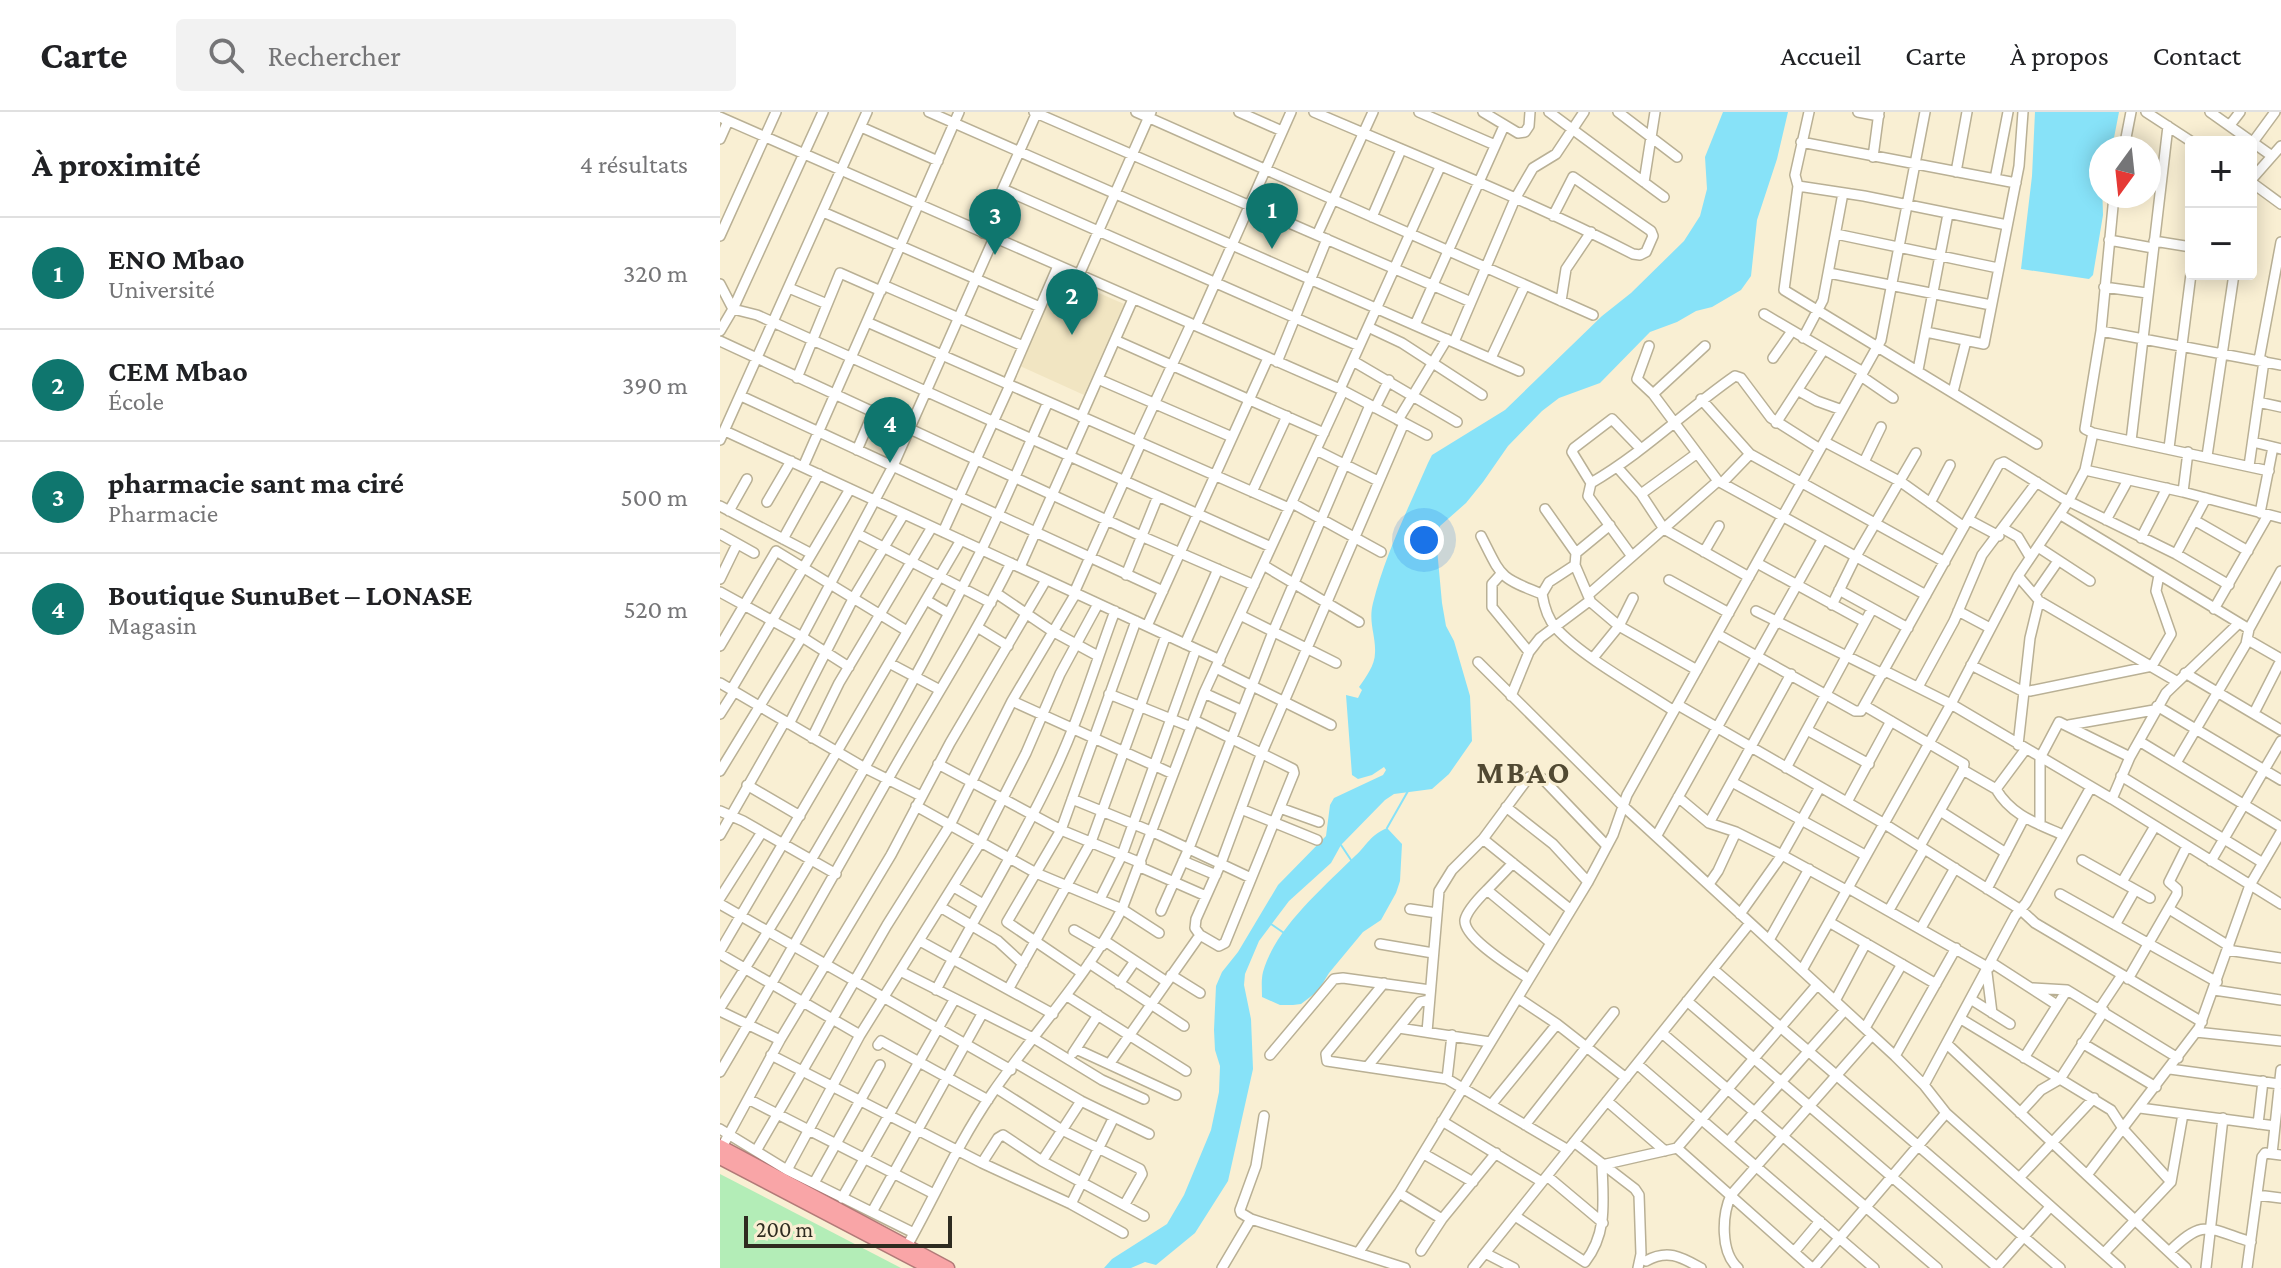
<!DOCTYPE html>
<html lang="fr">
<head>
<meta charset="utf-8">
<style>
	:root { --surface:#fff; --page:#f2f2f2; --text:#202124; --muted:#757577; --line:#e0e0e0; --accent:#0f766e }
	body { margin:0; font-family:"Crimson Pro",serif; background:var(--page); color:var(--text) }
	.controls { position:absolute; right:24px; top:24px; display:grid; overflow:hidden; border-radius:8px; box-shadow:0 4px 20px #0003 }
	.controls button { width:72px; height:72px; display:grid; place-items:center; padding:0; border:0; border-bottom:2px solid var(--line); background:var(--surface); color:var(--text); font:40px sans-serif }
	.compass { position:absolute; left:1369px; top:24px; width:72px; height:72px; border-radius:50%; background:var(--surface); box-shadow:0 4px 20px #0003; rotate:195deg }
	.scale { position:absolute; left:24px; bottom:20px; width:208px; box-sizing:border-box; padding-left:8px; border:4px solid #2e2b20; border-top:0; font-size:22px; line-height:28px; white-space:nowrap; color:#2e2b20; -webkit-text-stroke:6px #f9efd3; paint-order:stroke }
	.you { position:absolute; left:704px; top:428px; width:28px; height:28px; margin:-20px; border:6px solid #fff; border-radius:50%; background:#1a73e8; box-shadow:0 0 0 12px #1a73e833 }
	.badge { display:grid; place-items:center; width:52px; height:52px; border-radius:50%; background:var(--accent); color:#fff; font-size:26px; font-weight:700 }
	.pin { position:absolute; translate:-50% -66px; filter:drop-shadow(0 2px 4px #0008) }
	.pin::after { content:''; position:absolute; top:42px; width:28px; height:24px; background:inherit; clip-path:polygon(0 0,100% 0,50% 100%) }
	.list { margin:0; padding:0; list-style:none }
	h2 { display:flex; justify-content:space-between; align-items:center; height:104px; margin:0; padding:0 32px; font-size:34px }
	h2 small { font-size:26px; font-weight:400; color:var(--muted) }
	.list li { display:grid; grid-template-columns:52px 1fr auto; gap:24px; align-items:center; box-sizing:border-box; height:112px; padding:0 32px; border-top:2px solid var(--line) }
	.list b { display:block; font-size:30px; white-space:nowrap }
	.list p { margin:0; font-size:26px; white-space:nowrap; color:var(--muted) }
	.list em { font-size:26px; font-style:normal; color:var(--muted) }
	.icon { flex:none; width:44px; height:44px; fill:none; stroke:currentColor; stroke-width:2; stroke-linecap:round; stroke-linejoin:round }
	.map { position:relative; flex:none; width:1561px; height:1156px; overflow:hidden }
	header { display:flex; align-items:center; gap:48px; box-sizing:border-box; height:112px; padding:0 40px; background:var(--surface); border-bottom:2px solid var(--line) }
	header strong { font-size:38px }
	nav { display:flex; gap:44px; margin-inline-start:auto; font-size:28px }
	.search { width:560px; height:72px; background:var(--page); display:flex; align-items:center; gap:20px; box-sizing:border-box; padding:0 28px; border-radius:8px; color:var(--muted); font-size:30px }
	main { display:flex }
	aside { flex:1; background:var(--surface) }
	.map>svg:first-child { display:block }
</style>
</head>
<body>
<header>
<strong>Carte</strong>
<div class="search"><svg class="icon" aria-label="search" viewBox="0 0 24 24"><circle cx="10" cy="10" r="6"/><path d="M15 15l6 6"/></svg>Rechercher</div>
<nav><a>Accueil</a><a>Carte</a><a>À propos</a><a>Contact</a></nav>
</header>
<main>
<aside>
<h2>À proximité<small>4 résultats</small></h2>
<ul class="list">
<li><span class="badge">1</span><div><b>ENO Mbao</b><p>Université</p></div><em>320 m</em></li>
<li><span class="badge">2</span><div><b>CEM Mbao</b><p>École</p></div><em>390 m</em></li>
<li><span class="badge">3</span><div><b>pharmacie sant ma ciré</b><p>Pharmacie</p></div><em>500 m</em></li>
<li><span class="badge">4</span><div><b>Boutique SunuBet – LONASE</b><p>Magasin</p></div><em>520 m</em></li>
</ul>
</aside>
<div class="map">
<svg width="1561" height="1156" viewBox="0 0 1561 1156">
	<rect width="100%" height="100%" fill="#f9efd3"/>
	<path fill="#f1e5c2" d="M340,164L404,192L364,283L300,254Z"/>
	<path fill="#b3edb7" d="M0,1062L181,1156H0Z"/>
	<path fill="#87e2f8" d="M1003,0H1068L1057,47L1037,108L1031,164L1021,178L992,195L976,199L957,210L930,220L880,271L839,286L822,299L788,334L763,370L746,391L720,414L716,426L722,491L726,514L734,529L750,584L752,629L729,662L712,677L674,682L665,688L621,733L611,751L569,789L539,829L525,862L524,873L531,907L533,957L508,1069L475,1121L436,1153L425,1150L411,1156H384L392,1147L447,1112L464,1083L491,1018L499,980L500,954L495,938L494,918L496,874L502,860L518,840L558,773L606,724L610,693L614,686L663,663L666,658L664,655L652,663L638,667L632,663L626,583L638,586L642,578L639,575C646,565 655,553 655,541C656,524 648,510 653,491C665,443 688,397 708,351L712,343L785,298L882,204L911,181L964,129L980,104L987,77L985,45Z
		M1315,0H1399L1392,36H1381L1383,103L1373,163L1369,167L1301,157L1312,64Z
		M667,716L682,732L680,769L676,781L661,808L643,820L609,861L598,879L581,892L573,893H560L542,885C542,877 541,868 543,860C555,816 604,775 635,744C649,731 649,724 667,716Z"/>
	<g fill="none" stroke-linecap="round" stroke-linejoin="round">
		<path stroke="#87e2f8" stroke-width="2" d="M667,716L688,679
			M621,733L631,748
			M551,812L564,821"/>
		<defs>
			<path id="minor" d="M209,0L799,259
				M314,0L751,190
				M416,0L873,203
				M519,0L562,19
				M594,0C701,46 810,89 913,142L920,143L926,140L933,124L931,119L853,65L833,104
				M699,0L775,33
				M763,0L798,21L805,20L809,14L810,0
				M829,0L944,85
				M898,0L957,45
				M1089,0L1075,63L1078,74L1064,178L1317,332
				M1138,0L1159,4
				M1426,0L1472,30
				M1490,0L1552,44
				M0,5L620,277L707,323
				M1510,13L1520,0
				M141,15L218,49
				M0,27L8,9
				M1081,30L1296,71
				M1533,30L1555,0
				M1404,36L1411,0
				M1153,45L1159,0
				M1236,60L1247,0
				M1275,67L1288,0
				M1531,68L1561,34
				M924,70L935,0
				M1531,70L1561,92
				M1078,74L1144,84L1287,113
				M283,77L639,234
				M1394,84L1381,219L1365,317L1373,321L1549,359
				M103,100L320,195
				M652,105L681,38
				M263,121L317,0
				M1116,122L1278,156
				M597,123L653,0
				M0,124L56,0
				M1389,128L1433,136
				M1434,129L1471,135
				M1109,161L1271,193
				M359,163L431,0
				M0,172L13,197L37,203L551,435
				M163,173L303,234
				M1384,175L1427,181
				M69,176L107,192
				M841,189L846,157L871,120
				M1044,202L1143,260
				M147,210L569,396
				M695,213L784,14
				M476,214L571,0
				M648,215L682,231L762,283
				M0,219L13,197L103,0
				M1381,219L1561,253
				M1206,220L1264,232L1299,54L1303,0
				M1083,226L1103,188L1123,81
				M395,228L604,321
				M0,229L421,424L534,473
				M734,230L795,87L813,56L836,42L864,0
				M929,234L917,267L933,282L998,369L1206,483
				M771,246L805,173
				M1053,246L1072,219
				M1539,248L1561,130
				M633,249L737,310
				M557,250L607,127
				M1198,258L1228,102
				M1141,264L1173,286
				M77,266L120,161L161,179
				M378,267L512,325
				M287,272L338,154
				M620,277L720,55
				M1079,279L1097,289L1122,298
				M1233,280L1246,229
				M933,282L985,234
				M21,284L443,479
				M981,287L1030,342L1225,450
				M1538,290L1561,295
				M655,296L669,268
				M361,305L413,187
				M678,308L727,227
				M1056,311L1104,237
				M5,319L500,548
				M0,328L147,0
				M417,329L471,212
				M1411,329L1448,14
				M1105,330L1181,370L1244,415
				M1533,330L1561,337
				M1449,336L1471,162
				M137,338L153,301
				M596,338L658,369
				M1487,344L1514,162
				M1144,350L1161,315
				M1529,354L1544,249
				M83,355L239,0
				M897,355L921,382L944,417L1029,465
				M1365,358L1463,380L1561,406
				M871,371L852,340L854,336L892,307L921,337
				M1002,371L1030,342
				M532,380L567,304
				M1463,380L1468,340
				M921,382L976,342
				M47,390L71,349
				M572,391L661,440
				M1210,391L1230,353
				M0,394L90,441
				M825,397L856,441
				M9,399L27,367
				M1540,401L1553,335
				M1341,403L1529,517L1526,532L1456,651
				M1249,408L1279,424
				M1386,408L1408,368
				M1474,408L1528,439
				M1284,417L1298,425L1310,445
				M223,420L290,273
				M0,422L34,441
				M138,422L271,491
				M761,424C782,465 778,465 822,482
				M1421,426L1447,376
				M63,427L99,362
				M1318,435L1370,469
				M984,440L999,414
				M1456,442L1486,386
				M911,443L868,384L871,371C923,341 966,298 1015,264L1021,266L1051,306L1100,337
				M1037,451L1145,510
				M543,453L639,510
				M855,453L829,470L822,482C824,494 828,507 836,516C862,545 921,577 954,599
				M300,455L366,307
				M781,462L772,472V495L809,540
				M406,463L438,384
				M1298,464L1317,486
				M0,467L17,432
				M949,468L1009,501
				M1119,478L1188,516
				M0,480L82,525L129,555
				M276,481L332,519L378,544
				M354,481L421,331
				M1315,482L1338,449
				M868,483L998,369
				M206,488L228,501
				M870,488L855,453L856,441L890,413
				M1112,493L1135,446L1196,341
				M1494,497L1548,403
				M1036,499L1163,562
				M1238,499L1270,516
				M520,503L616,551
				M427,514L548,246
				M257,515L288,534
				M1529,517L1561,459
				M997,522L1135,599H1141L1279,352L1284,350L1342,386L1456,442L1509,473
				M1528,528L1561,547
				M465,532L498,457
				M0,534L56,439L187,519
				M873,546L899,514L913,486
				M758,550L902,693L1175,944L1204,973L1226,1001L1400,1156
				M169,551L220,578
				M1251,553L1302,579H1310L1432,554L1451,522L1436,479L1439,463
				M496,556L611,613
				M1165,559L1231,592L1392,687L1561,792
				M1465,561L1561,618
				M0,571L143,655L201,684
				M1198,575L1234,509L1262,443L1317,370
				M11,578L130,377
				M484,581L521,598
				M389,582L471,615
				M791,584L809,540L820,526L868,490L872,491L899,514L977,558
				M292,589L453,662
				M958,593L1163,711L1301,798L1315,811L1482,910
				M1145,594L1244,652L1243,658L1200,734
				M1437,594L1561,668
				M1534,601L1561,548
				M0,602L14,580
				M474,608L573,657L574,661L505,831L499,834L480,823
				M69,612L134,485L184,402
				M1349,613L1434,598
				M1087,618L1149,652
				M92,626L119,571L212,415
				M1419,629L1561,715
				M1298,633L1310,526L1319,489L1456,569
				M1305,638L1276,677C1291,703 1316,711 1343,723
				M218,652L341,718L421,751
				M1066,656L1152,497
				M1243,658L1276,677
				M0,659L82,525L173,354L274,126
				M1401,664L1543,751
				M1012,670L1145,743
				M27,673L80,704
				M958,685L989,711L1016,720L1062,743L1126,778
				M352,687L433,720L531,766
				M1392,687L1410,645L1446,581L1519,511
				M1127,690L1171,609
				M196,694L316,761L402,797L439,821
				M786,695L833,732L868,770
				M560,696L599,710
				M521,697L597,728
				M0,699L23,709L116,762
				M1220,699L1286,741
				M989,711L1071,562
				M1320,713V646L1339,610L1410,645
				M0,723L65,609
				M937,723L1102,428
				M763,727L851,798
				M1362,748L1430,786
				M463,749L496,763
				M1491,749L1561,629
				M420,755L486,784
				M1402,770L1435,714
				M989,772L998,759L1016,720
				M234,775L263,792
				M1128,776L1269,856
				M1267,777L1304,706
				M767,778L793,751
				M1340,782L1497,870
				M0,786L42,720
				M380,787L402,743L476,537
				M0,792L291,958
				M222,796L278,829L303,852
				M690,797L717,801
				M1449,797L1509,834
				M1169,798L1204,737
				M441,799L469,736L553,520L650,293
				M1020,802L1062,743L1100,675
				M1109,810L1216,872
				M1395,813L1415,778
				M1201,816L1235,756
				M354,818L382,834
				M1049,828L1089,757
				M200,829L333,902
				M385,829L447,870
				M660,832L713,841
				M1507,838L1561,846
				M0,839L241,428
				M0,842L140,923
				M369,851L464,914
				M1272,851L1337,893
				M993,857L1340,1156
				M1082,858L1231,592L1298,464L1348,390L1365,358L1373,321
				M180,859L315,927L382,968L424,987
				M362,861L287,810L341,718L416,509
				M1267,861L1272,901
				M451,863L480,881
				M809,867C795,857 743,826 745,808C747,798 760,785 767,778L831,831
				M1408,867L1457,782V777L1449,770L1467,734
				M664,871L606,942L607,949L727,967L848,1038
				M399,872L415,849
				M289,876L371,730L446,523
				M1313,876L1347,878L1458,946
				M216,878C254,806 297,738 332,664C358,611 374,555 395,499
				M1494,878L1561,888
				M347,884L466,959
				M798,886L837,912L906,966
				M1252,888L1290,912
				M967,889L1278,1156
				M1115,889L1146,831
				M0,896C93,750 183,593 261,439C285,390 306,339 328,290
				M1380,896L1402,863
				M0,899L60,928
				M1241,907L1391,998L1404,1018L1451,1070
				M679,916L770,930
				M1145,916L1182,852
				M707,920L719,779L732,758L763,727L809,665L823,667L887,734
				M1476,920L1561,929
				M942,921L1217,1156
				M1362,931L1436,975
				M158,933L161,929L268,988
				M1228,933L1466,1156
				M356,937L456,983
				M353,941L378,903
				M51,943L262,1051L351,1092L403,1121
				M550,943L614,867L623,866L710,878
				M1175,944L1236,836
				M1304,946L1347,878
				M296,951L361,989L429,1022
				M390,951L480,823L475,816L476,807L501,751L541,643L684,311
				M917,952L1154,1156
				M648,954L700,890L709,888
				M1450,957L1559,972
				M0,960C57,864 112,766 167,669C208,596 254,526 291,451
				M727,967L732,923
				M1204,973L1295,804L1306,791L1371,675
				M276,976L342,1018L420,1057L422,1062L405,1092
				M28,987L214,1082
				M887,989L945,1039
				M771,993L837,912
				M1420,996L1555,1014
				M1300,1001L1321,978L1340,967L1384,899
				M544,1004L536,1054L520,1098L521,1101L531,1107L685,1156
				M722,1009L822,1070
				M1538,1012L1543,969
				M805,1013L894,900
				M0,1017L67,1058L194,1121
				M854,1030L915,1077L919,1083L921,1142L918,1156
				M1008,1030L1125,898
				M2,1035L60,928L171,743L230,631L326,468
				M957,1036L1097,873
				M36,1039L167,813L230,713L292,589L356,481
				M704,1042L753,1070
				M1552,1042L1561,958
				M322,1049L361,989
				M262,1051L278,1026L283,1023L322,1049L424,1104
				M882,1053L957,1036L1092,1156
				M67,1058L140,923L260,731L306,641L340,562L378,492
				M1367,1063L1479,916L1530,773L1561,720
				M827,1064L883,1111
				M1299,1066L1374,986
				M94,1071L160,953
				M1537,1083L1561,1086
				M122,1086L234,888
				M351,1092L394,1005
				M152,1100L262,902
				M795,1104L865,1150C888,1121 883,1088 882,1053
				M722,1107L776,1041
				M187,1134C215,1084 238,1031 271,983C314,920 367,865 402,797L484,581L623,279
				M701,1139L722,1107L679,1081L868,770L893,723L907,683L1161,228L1205,0
				M1074,1140L1100,1109
				M1449,1140C1484,1106 1487,1116 1531,1130
				M638,1141L679,1081
				M765,1141L794,1156
				M1384,1141L1451,1070L1463,1002
				M926,1149C948,1137 961,1145 981,1156
				M502,1156L531,1107
				M753,1156L1030,811
				M1018,1156C1000,1140 1002,1103 1011,1083L1152,923
				M1094,1156L1226,1001
				M1276,1156L1330,1095
				M1486,1156L1503,1006
				M1527,1156L1542,1045L1545,1041L1561,1043"/>
			<path id="highway" d="M0,1034L228,1156
				M0,1046L210,1156"/>
		</defs>
		<use href="#minor" stroke="#b9b095" stroke-width="12"/>
		<use href="#highway" stroke="#b27a78" stroke-width="15"/>
		<use href="#minor" stroke="#fff" stroke-width="9"/>
		<use href="#highway" stroke="#f9a5a7" stroke-width="12"/>
	</g>
	<g text-anchor="middle" stroke-width="6" stroke-linejoin="round" paint-order="stroke">
		<g font-size="32" font-weight="bold" letter-spacing="2" fill="#514932" stroke="#f9efd3">
			<text x="804" y="671">MBAO</text>
		</g>
	</g>
</svg>
<div class="controls">
<button>+</button>
<button>−</button>
</div>
<svg class="compass" viewBox="-18 -18 36 36"><path d="M0-13l5 13h-10z" fill="#e53935"/><path d="M0 13l5-13h-10z" fill="#757577"/></svg>
<div class="scale">200 m</div>
<div class="you"></div>
<div class="pin badge" style="left:552px;top:137px">1</div>
<div class="pin badge" style="left:352px;top:223px">2</div>
<div class="pin badge" style="left:275px;top:143px">3</div>
<div class="pin badge" style="left:170px;top:351px">4</div>
</div>
</main>
</body>
</html>
